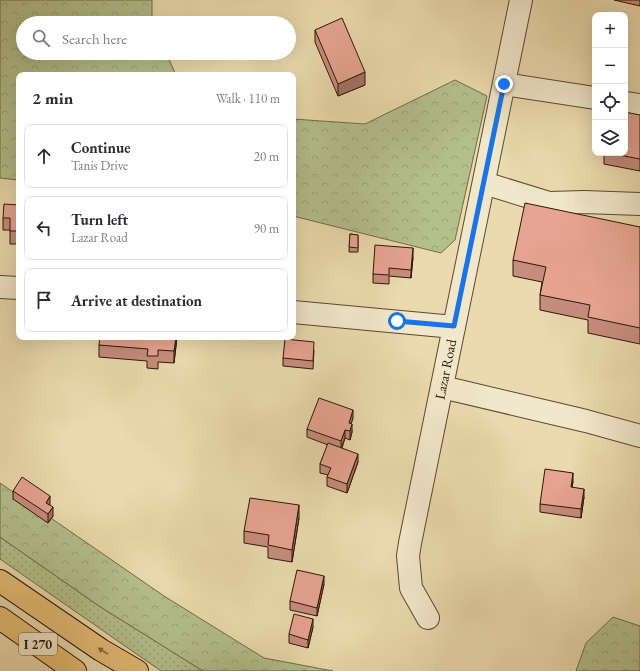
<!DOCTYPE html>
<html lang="en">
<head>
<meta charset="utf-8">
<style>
	:root { --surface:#fff; --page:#f2f2f3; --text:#2b2b33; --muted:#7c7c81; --line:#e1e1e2 }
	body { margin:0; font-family:"EB Garamond",serif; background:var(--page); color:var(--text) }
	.controls { position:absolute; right:12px; top:12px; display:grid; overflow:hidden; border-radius:8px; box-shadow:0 4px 16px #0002 }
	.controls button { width:36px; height:36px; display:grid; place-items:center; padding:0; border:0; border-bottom:1px solid var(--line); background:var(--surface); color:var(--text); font:20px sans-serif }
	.stop { position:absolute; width:12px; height:12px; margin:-9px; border:3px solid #1a73e8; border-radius:50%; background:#fff }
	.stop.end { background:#1a73e8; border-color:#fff; box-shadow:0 1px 4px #0008 }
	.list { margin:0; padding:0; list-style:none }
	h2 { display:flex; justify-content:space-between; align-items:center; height:52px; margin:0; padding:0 16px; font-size:17px }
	h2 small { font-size:13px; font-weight:400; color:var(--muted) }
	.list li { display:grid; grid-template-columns:26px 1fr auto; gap:12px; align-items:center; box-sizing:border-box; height:64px; margin:0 8px 8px; padding:0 8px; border:1px solid var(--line); border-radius:8px }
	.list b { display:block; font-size:15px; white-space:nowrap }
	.list p { margin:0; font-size:13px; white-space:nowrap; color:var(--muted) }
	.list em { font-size:13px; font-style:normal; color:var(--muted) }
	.icon { flex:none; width:22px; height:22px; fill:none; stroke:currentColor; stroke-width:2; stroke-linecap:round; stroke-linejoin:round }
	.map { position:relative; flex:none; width:640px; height:671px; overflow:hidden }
	.search { position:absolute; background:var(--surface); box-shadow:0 4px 16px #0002; left:16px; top:16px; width:280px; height:44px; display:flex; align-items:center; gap:10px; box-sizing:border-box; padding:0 14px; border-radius:22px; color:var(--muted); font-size:15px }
	.panel { position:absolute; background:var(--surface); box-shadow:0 4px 16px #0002; left:16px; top:72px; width:280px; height:268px; border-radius:8px }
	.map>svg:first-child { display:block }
</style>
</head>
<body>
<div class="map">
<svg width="640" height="671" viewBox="0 0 640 671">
	<defs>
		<pattern id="green-dots" width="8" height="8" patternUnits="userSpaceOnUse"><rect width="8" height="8" fill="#b4c08c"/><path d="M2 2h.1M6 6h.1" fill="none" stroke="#9ba477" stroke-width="1.8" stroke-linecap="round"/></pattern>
		<pattern id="forest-crowns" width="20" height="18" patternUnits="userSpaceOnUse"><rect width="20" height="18" fill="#b4c08c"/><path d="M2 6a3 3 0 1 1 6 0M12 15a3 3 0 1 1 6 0" fill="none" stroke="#9ba477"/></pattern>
	</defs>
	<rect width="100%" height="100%" fill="#eadaad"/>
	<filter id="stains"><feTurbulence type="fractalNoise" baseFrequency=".005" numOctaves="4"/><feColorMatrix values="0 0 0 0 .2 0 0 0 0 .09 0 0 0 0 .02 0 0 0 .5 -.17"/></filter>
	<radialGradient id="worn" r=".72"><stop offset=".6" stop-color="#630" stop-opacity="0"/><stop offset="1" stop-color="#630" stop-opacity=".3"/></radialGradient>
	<path fill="url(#green-dots)" stroke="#706c48" d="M0,537L99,606L203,671H161L0,559Z"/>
	<path fill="url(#forest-crowns)" stroke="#706c48" d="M0,0H152V23H23V53H166L176,75H19V180L0,178Z
		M455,80L487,96L455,240L441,253L293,216V119L365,124Z
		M0,483L164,596L264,658L333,671H203L99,606L0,537Z
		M613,617L640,626V671H576L586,643Z"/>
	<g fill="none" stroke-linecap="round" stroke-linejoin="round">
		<defs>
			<g id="minor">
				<path d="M504,84L595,98"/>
				<path d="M625,103L640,105"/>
				<path d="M484,183L549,203L584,202L640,204"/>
				<path d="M0,287L19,288"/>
				<path d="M293,312L454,327"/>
				<path d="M442,387L586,421L640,436"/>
				<path id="s1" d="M428,618L411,588L408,556L410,543L454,327L521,0"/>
			</g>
			<path id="highway" d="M0,581L101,650L137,671
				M0,618L75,671"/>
		</defs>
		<use href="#minor" stroke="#5c482f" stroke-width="24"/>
		<use href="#highway" stroke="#2c1805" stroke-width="24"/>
		<use href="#minor" stroke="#f1e7ca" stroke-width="22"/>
		<use href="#highway" stroke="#e5bd76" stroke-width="22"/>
	</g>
	<path fill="#c78d7e" stroke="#2c1805" d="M614,0H640V6Z
		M315,30L365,85L338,96L315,42Z
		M640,115V171L604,164V153H625Z
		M19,205V244H10V230H3V218Z
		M640,227V344L588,333V320L540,310V295L542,282L513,276V260Z
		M350,234L358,235V252H349Z
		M413,257L411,278L389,276V284L373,283V274Z
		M177,337L174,363L158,362V369L147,368V361L99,357V345Z
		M314,350L313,369L283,366V358Z
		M353,418L351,423L352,432L350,440L345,438L342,448L358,462L347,493L327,486V477L328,475L320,473V464L328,445L307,437V429Z
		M573,481L572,487L584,497L581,518L540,512V504Z
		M13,491L50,505L53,516L48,523L13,499Z
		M299,518L292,562L268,558V547L244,543V531Z
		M324,584L317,616L290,610V601Z
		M313,627L308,648L289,643V634Z"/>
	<path fill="#a27366" stroke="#2c1805" d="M365,72V85L338,96V84Z
		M413,248V257L411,278V270Z
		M176,337H177L174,363V351Z
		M353,410V418L349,431V423Z
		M352,424V432L350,440V431Z
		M345,430V438L341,449V441Z
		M358,454V462L347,493V484Z
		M573,473V481L571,496V487Z
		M584,489V497L581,518V509Z
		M50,496V505L46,511V503Z
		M299,505V518L292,562V550Z
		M53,507V516L48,523V514Z
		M324,576V584L317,616V608Z
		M313,619V627L308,648V640Z"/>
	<path fill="#e7a492" stroke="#2c1805" d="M342,18L365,72L338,84L315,30Z
		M625,112L640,115V159L609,153H625Z
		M525,203L640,227V328L588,317L590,305L540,295L546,267L513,260Z
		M4,204L19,205V231H10V218H3Z
		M350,234L358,235V248L349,247Z
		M375,245L413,248L411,270L389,268V275L373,274Z
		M100,337H176L174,351L158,350V356H147L148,349L99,345Z
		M285,339L314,342L313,361L283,358Z
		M319,398L353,410L349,423L352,424L350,431L345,430L341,441L307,429Z
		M328,443L358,454L347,484L327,477L331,468L320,464Z
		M545,469L573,473L571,487L584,489L581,509L540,504Z
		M22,477L50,496L46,503L53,507L48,514L13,491Z
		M250,498L299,505L292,550L268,545L269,535L244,531Z
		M297,570L324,576L317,608L290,601Z
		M294,614L313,619L308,640L289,634Z"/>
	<defs><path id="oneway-solid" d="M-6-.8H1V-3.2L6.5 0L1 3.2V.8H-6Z"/></defs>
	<use fill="#886a3e" href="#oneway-solid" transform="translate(103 651) rotate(-148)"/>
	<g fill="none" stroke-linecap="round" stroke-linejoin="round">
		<path stroke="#1a73e8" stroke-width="5" d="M397,321L454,326L504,84"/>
	</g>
	<g text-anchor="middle" stroke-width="3.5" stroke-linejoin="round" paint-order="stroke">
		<rect fill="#f1e7ca" stroke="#675640" stroke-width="1" x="19" y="633" width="38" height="22" rx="3"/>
		<g font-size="13" font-weight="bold" fill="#2c1805">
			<text x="38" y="649">I 270</text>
		</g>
		<g font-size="14" fill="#2c1805" stroke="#f1e7ca">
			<text dy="5" stroke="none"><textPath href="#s1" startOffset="257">Lazar Road</textPath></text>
		</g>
	</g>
	<rect width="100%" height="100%" filter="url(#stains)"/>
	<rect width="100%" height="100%" fill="url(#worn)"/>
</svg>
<div class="controls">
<button>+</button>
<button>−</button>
<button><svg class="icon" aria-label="locate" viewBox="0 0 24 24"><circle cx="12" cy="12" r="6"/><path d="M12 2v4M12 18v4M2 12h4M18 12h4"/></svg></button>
<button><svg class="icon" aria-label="layers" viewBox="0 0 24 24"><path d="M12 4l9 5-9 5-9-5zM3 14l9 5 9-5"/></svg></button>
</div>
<div class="stop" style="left:397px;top:321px"></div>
<div class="stop end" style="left:504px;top:84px"></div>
<div class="search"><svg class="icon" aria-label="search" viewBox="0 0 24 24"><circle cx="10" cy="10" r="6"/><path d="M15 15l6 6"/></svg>Search here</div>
<section class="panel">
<h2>2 min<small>Walk · 110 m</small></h2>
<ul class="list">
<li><svg class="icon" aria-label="ahead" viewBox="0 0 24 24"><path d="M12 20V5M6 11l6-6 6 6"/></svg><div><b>Continue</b><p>Tanis Drive</p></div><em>20 m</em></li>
<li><svg class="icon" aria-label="left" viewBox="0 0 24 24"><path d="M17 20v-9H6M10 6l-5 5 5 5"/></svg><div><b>Turn left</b><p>Lazar Road</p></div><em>90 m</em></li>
<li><svg class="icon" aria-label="arrive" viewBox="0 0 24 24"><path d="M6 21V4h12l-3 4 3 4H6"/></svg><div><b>Arrive at destination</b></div></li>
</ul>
</section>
</div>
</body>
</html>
